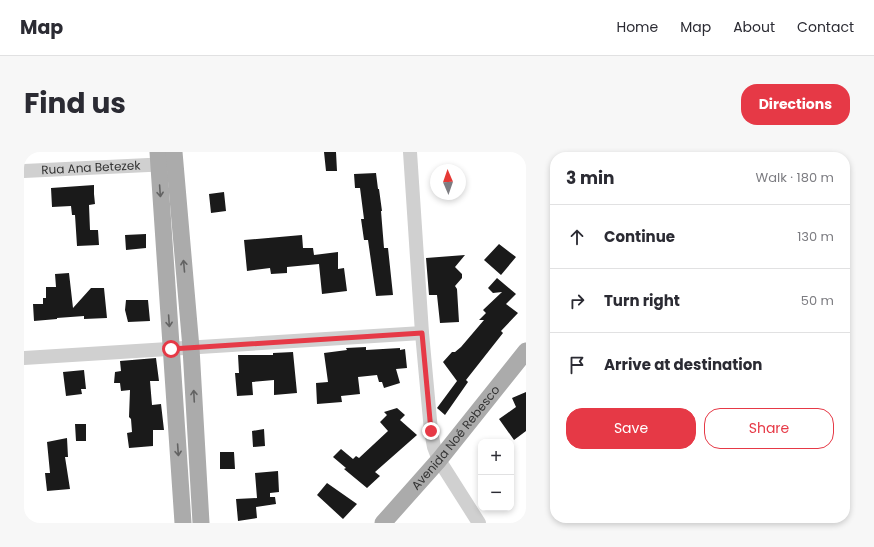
<!DOCTYPE html>
<html lang="en">
<head>
<meta charset="utf-8">
<style>
	:root { --surface:#fff; --page:#f7f7f7; --text:#2b2b33; --muted:#7c7c81; --line:#e1e1e2; --accent:#e63946 }
	body { margin:0; font-family:Poppins,sans-serif; background:var(--page); color:var(--text) }
	.controls { position:absolute; right:12px; bottom:12px; display:grid; overflow:hidden; border-radius:8px; box-shadow:0 2px 6px #0003 }
	.controls button { width:36px; height:36px; display:grid; place-items:center; padding:0; border:0; border-bottom:1px solid var(--line); background:var(--surface); color:var(--text); font:20px sans-serif }
	.compass { position:absolute; left:406px; top:12px; width:36px; height:36px; border-radius:50%; background:var(--surface); box-shadow:0 2px 6px #0003; rotate:358deg }
	.stop { position:absolute; width:12px; height:12px; margin:-9px; border:3px solid #e63946; border-radius:50%; background:#fff }
	.stop.end { background:#e63946; border-color:#fff; box-shadow:0 1px 4px #0008 }
	.list { margin:0; padding:0; list-style:none }
	h2 { display:flex; justify-content:space-between; align-items:center; height:52px; margin:0; padding:0 16px; font-size:17px }
	h2 small { font-size:13px; font-weight:400; color:var(--muted) }
	.list li { display:grid; grid-template-columns:26px 1fr auto; gap:12px; align-items:center; box-sizing:border-box; height:64px; padding:0 16px; border-top:1px solid var(--line) }
	.list b { display:block; font-size:15px; white-space:nowrap }
	.list em { font-size:13px; font-style:normal; color:var(--muted) }
	.actions { display:flex; gap:8px; padding:12px 16px }
	.actions a { flex:1; padding:9px 0; border:1px solid var(--accent); border-radius:16px; text-align:center; font-size:14px; color:var(--accent) }
	.actions .main { background:var(--accent); color:#fff }
	.icon { flex:none; width:22px; height:22px; fill:none; stroke:currentColor; stroke-width:2; stroke-linecap:round; stroke-linejoin:round }
	.map { position:relative; flex:none; width:502px; height:371px; overflow:hidden; border-radius:16px }
	header { display:flex; align-items:center; gap:24px; box-sizing:border-box; height:56px; padding:0 20px; background:var(--surface); border-bottom:1px solid var(--line) }
	header strong { font-size:19px }
	nav { display:flex; gap:22px; margin-inline-start:auto; font-size:14px }
	.intro { display:flex; align-items:center; justify-content:space-between; box-sizing:border-box; height:96px; padding:0 24px }
	h1 { margin:0; font-size:28px }
	.button { padding:10px 18px; border-radius:16px; background:var(--accent); color:#fff; font-size:14px; font-weight:700 }
	main { display:flex; gap:24px; padding:0 24px }
	aside { flex:1; background:var(--surface); border-radius:16px; box-shadow:0 2px 6px #0003 }
	.map>svg:first-child { display:block }
</style>
</head>
<body>
<header>
<strong>Map</strong>
<nav><a>Home</a><a>Map</a><a>About</a><a>Contact</a></nav>
</header>
<div class="intro"><h1>Find us</h1><a class="button">Directions</a></div>
<main>
<div class="map">
<svg width="502" height="371" viewBox="0 0 502 371">
	<rect width="100%" height="100%" fill="#fff"/>
	<path fill="#1a1a1a" d="M300,0H312L313,19H302Z
		M352,21L354,37H355L358,59H357L360,96H364L369,143L352,144L344,88H340L337,67H340L336,36H331L330,22Z
		M70,33V42L71,52L65,53L66,78H74L75,93L53,94L51,63H48L47,54L28,55L27,36Z
		M200,40L202,59L187,61L185,42Z
		M122,82V96L102,98L101,83Z
		M278,83L279,96H289L290,103L314,100V117L320,116L323,139L298,142L295,112L263,115V121L247,122L246,116L223,119L220,88Z
		M475,92L492,105L477,123L460,108Z
		M441,103L431,115L438,122V126L431,134L433,137L435,170L416,171L413,143H405L402,106Z
		M45,121L49,156L67,136H80L83,166L60,167V164L33,166V167L10,169L9,152H19V146H22V135H32L31,122Z
		M473,126L492,142L482,152L494,161L477,179L479,181L442,228L444,230L421,263L413,256L433,229L419,210L428,200H431L437,195L460,168H455L462,161L459,158L478,140L469,141L464,136Z
		M102,148H124L126,169L104,170L101,158Z
		M342,195V198L376,196V198L381,197L383,216L372,217L376,231L360,236L358,230H355L353,223L334,225L336,242L317,244L318,250L293,252L292,231L304,230L300,201L323,198L322,196Z
		M269,200L273,241L250,243V228L228,230L229,243L213,244L211,221H215L214,203H249V201Z
		M132,206L135,229H126L128,253L137,252L140,278H129V294L105,296L103,281L108,280L107,267L105,265L106,238L97,239L96,231H90L91,220L97,219L96,209Z
		M60,218L62,237H57L58,242L42,244L39,220Z
		M502,240V279L490,288L475,267L492,255L488,246Z
		M373,256L381,263L376,268L393,283L351,320L356,324L343,336L320,317L322,316L309,305L317,297L329,307L332,304L335,306L364,279L356,270L363,263L360,260Z
		M51,272H62V289H52Z
		M240,277L241,294L229,295L228,279Z
		M43,286L44,305H41L46,337L23,339L21,321H26L23,290Z
		M196,300H210L211,317H196Z
		M254,319L255,340L246,341V345H251L252,352L232,355L233,366L214,369L212,347L233,346L231,321Z
		M303,331L333,352L319,367L293,343Z"/>
	<g fill="none" stroke-linecap="round" stroke-linejoin="round">
		<g stroke="#d0d0d0" stroke-width="14">
			<path d="M386,0L398,181L407,279L410,295L415,308L455,371"/>
			<path id="s1" d="M0,19L145,12"/>
			<path d="M0,206L398,181"/>
		</g>
		<g stroke="#ababab" stroke-width="17">
			<path d="M134,0L159,371"/>
			<path d="M150,0L167,196L177,371"/>
			<path id="s2" d="M359,371L415,308L502,199"/>
		</g>
	</g>
	<defs><path id="oneway-shaft" d="M-6 0H5M1.5-3L5.5 0L1.5 3" fill="none" stroke-width="1.6" stroke-linecap="round" stroke-linejoin="round"/></defs>
	<g stroke="#636363">
		<use href="#oneway-shaft" transform="translate(136 39) rotate(86)"/>
		<use href="#oneway-shaft" transform="translate(160 114) rotate(-95)"/>
		<use href="#oneway-shaft" transform="translate(145 169) rotate(86)"/>
		<use href="#oneway-shaft" transform="translate(170 244) rotate(-93)"/>
		<use href="#oneway-shaft" transform="translate(154 298) rotate(86)"/>
	</g>
	<g fill="none" stroke-linecap="round" stroke-linejoin="round">
		<path stroke="#e63946" stroke-width="5" d="M147,197L398,181L407,279"/>
	</g>
	<g text-anchor="middle" stroke-width="4" stroke-linejoin="round" paint-order="stroke">
		<g font-size="12" fill="#333" stroke="#fff">
			<text dy="4" stroke="none"><textPath href="#s1" startOffset="67">Rua Ana Betezek</textPath></text>
			<text dy="4" stroke="none"><textPath href="#s2" startOffset="112">Avenida Noé Rebesco</textPath></text>
		</g>
	</g>
</svg>
<div class="controls">
<button>+</button>
<button>−</button>
</div>
<svg class="compass" viewBox="-18 -18 36 36"><path d="M0-13l5 13h-10z" fill="#e53935"/><path d="M0 13l5-13h-10z" fill="#7c7c81"/></svg>
<div class="stop" style="left:147px;top:197px"></div>
<div class="stop end" style="left:407px;top:279px"></div>
</div>
<aside>
<h2>3 min<small>Walk · 180 m</small></h2>
<ul class="list">
<li><svg class="icon" aria-label="ahead" viewBox="0 0 24 24"><path d="M12 20V5M6 11l6-6 6 6"/></svg><div><b>Continue</b></div><em>130 m</em></li>
<li><svg class="icon" aria-label="right" viewBox="0 0 24 24"><path d="M7 20v-9h11M14 6l5 5-5 5"/></svg><div><b>Turn right</b></div><em>50 m</em></li>
<li><svg class="icon" aria-label="arrive" viewBox="0 0 24 24"><path d="M6 21V4h12l-3 4 3 4H6"/></svg><div><b>Arrive at destination</b></div></li>
</ul>
<div class="actions"><a class="main">Save</a><a>Share</a></div>
</aside>
</main>
</body>
</html>
